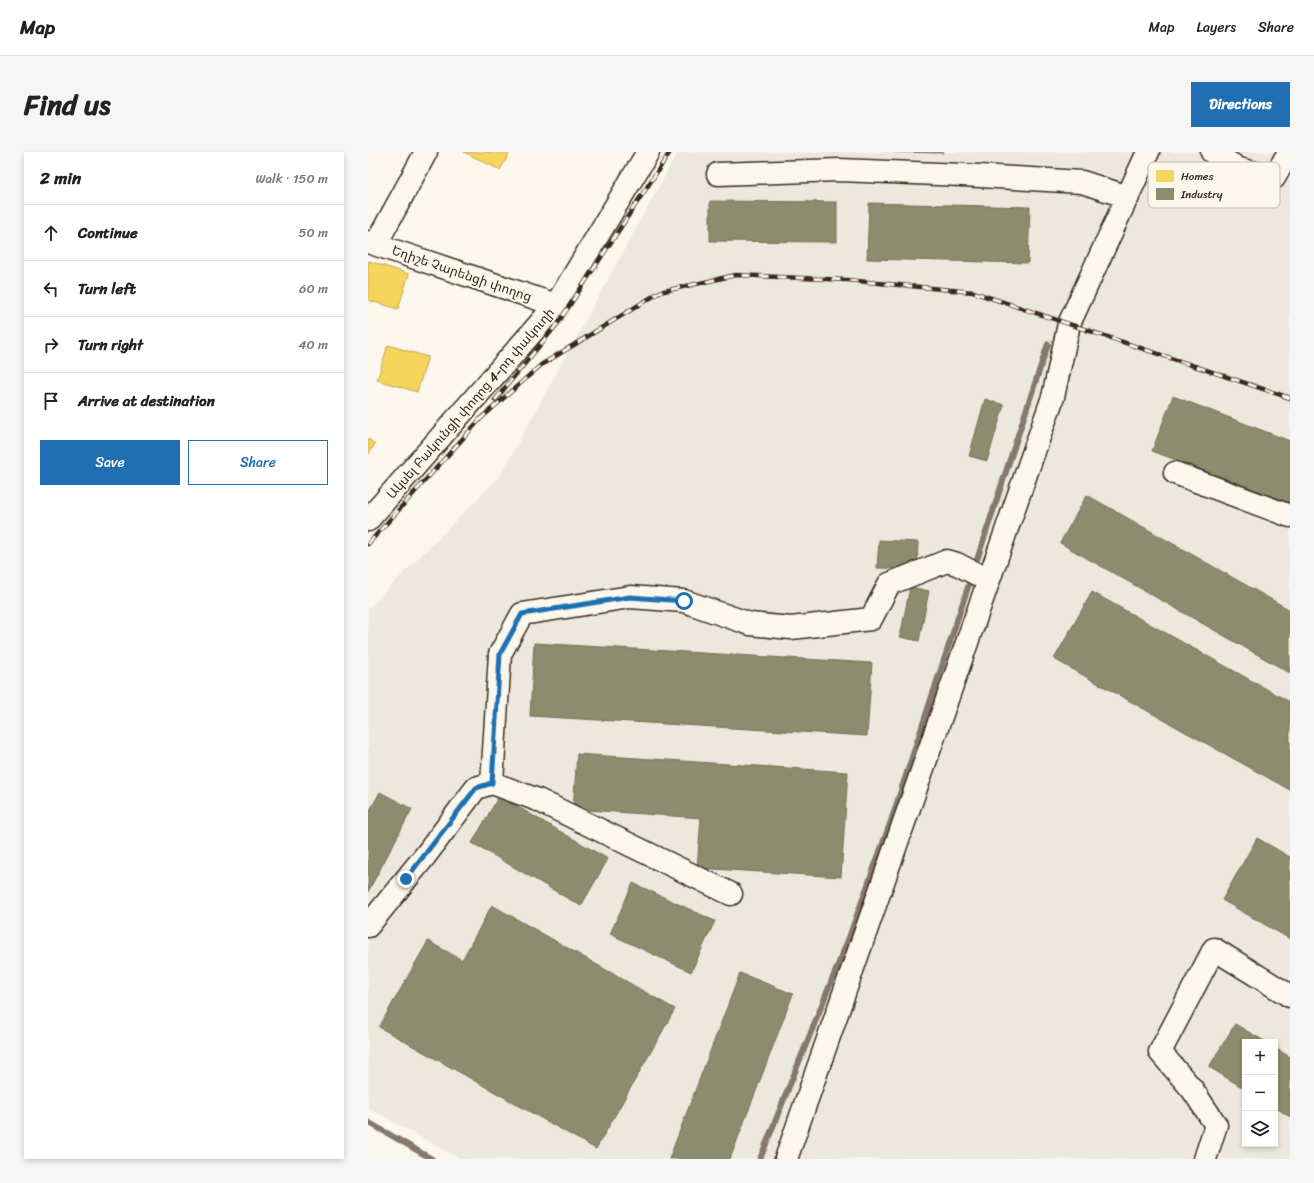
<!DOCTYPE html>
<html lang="en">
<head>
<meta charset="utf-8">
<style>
	:root { --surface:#fff; --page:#f6f6f6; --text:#222; --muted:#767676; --line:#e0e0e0; --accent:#1f6fb2 }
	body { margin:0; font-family:Sriracha,"Noto Sans Armenian",sans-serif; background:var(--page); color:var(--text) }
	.controls { position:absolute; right:12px; bottom:12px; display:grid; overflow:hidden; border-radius:0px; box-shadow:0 2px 6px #0003 }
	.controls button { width:36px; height:36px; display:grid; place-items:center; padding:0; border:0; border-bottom:1px solid var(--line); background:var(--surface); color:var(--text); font:20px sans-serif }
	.stop { position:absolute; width:12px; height:12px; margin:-9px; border:3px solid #1f6fb2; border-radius:50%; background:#fff }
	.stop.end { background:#1f6fb2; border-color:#fff; box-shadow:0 1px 4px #0008 }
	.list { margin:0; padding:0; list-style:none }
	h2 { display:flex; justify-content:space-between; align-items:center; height:52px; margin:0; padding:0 16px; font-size:17px }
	h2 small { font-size:13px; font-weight:400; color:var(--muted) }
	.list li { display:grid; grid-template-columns:26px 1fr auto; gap:12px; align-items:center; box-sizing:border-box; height:56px; padding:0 16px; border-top:1px solid var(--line) }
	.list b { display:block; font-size:15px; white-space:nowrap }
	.list em { font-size:13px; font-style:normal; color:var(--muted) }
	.actions { display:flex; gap:8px; padding:12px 16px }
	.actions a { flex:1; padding:9px 0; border:1px solid var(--accent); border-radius:0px; text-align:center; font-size:14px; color:var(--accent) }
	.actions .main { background:var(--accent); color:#fff }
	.icon { flex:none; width:22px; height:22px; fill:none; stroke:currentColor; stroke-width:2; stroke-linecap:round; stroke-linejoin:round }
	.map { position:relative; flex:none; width:922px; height:1007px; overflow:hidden; border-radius:0px }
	header { display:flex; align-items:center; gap:24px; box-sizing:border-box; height:56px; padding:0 20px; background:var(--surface); border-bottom:1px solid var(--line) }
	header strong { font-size:19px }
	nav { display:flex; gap:22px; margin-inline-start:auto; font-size:14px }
	.intro { display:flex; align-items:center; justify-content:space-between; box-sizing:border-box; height:96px; padding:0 24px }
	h1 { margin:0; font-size:28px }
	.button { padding:10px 18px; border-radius:0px; background:var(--accent); color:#fff; font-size:14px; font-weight:700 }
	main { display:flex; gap:24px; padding:0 24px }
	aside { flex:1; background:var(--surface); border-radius:0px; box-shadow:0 2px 6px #0003 }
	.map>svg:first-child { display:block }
</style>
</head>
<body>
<header>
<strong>Map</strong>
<nav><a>Map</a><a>Layers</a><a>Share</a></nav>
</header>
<div class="intro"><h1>Find us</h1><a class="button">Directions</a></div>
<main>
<aside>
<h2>2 min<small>Walk · 150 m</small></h2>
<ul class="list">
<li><svg class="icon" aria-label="ahead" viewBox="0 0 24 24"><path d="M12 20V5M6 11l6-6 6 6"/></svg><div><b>Continue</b></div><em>50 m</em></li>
<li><svg class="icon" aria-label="left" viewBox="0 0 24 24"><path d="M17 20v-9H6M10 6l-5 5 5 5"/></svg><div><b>Turn left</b></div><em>60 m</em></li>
<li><svg class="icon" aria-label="right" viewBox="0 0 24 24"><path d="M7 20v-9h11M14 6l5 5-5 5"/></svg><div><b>Turn right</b></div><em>40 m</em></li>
<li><svg class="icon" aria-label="arrive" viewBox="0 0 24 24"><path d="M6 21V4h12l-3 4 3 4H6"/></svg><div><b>Arrive at destination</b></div></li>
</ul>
<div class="actions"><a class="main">Save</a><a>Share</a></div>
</aside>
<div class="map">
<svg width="922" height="1007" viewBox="0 0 922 1007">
	<rect width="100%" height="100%" fill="#fbf7ec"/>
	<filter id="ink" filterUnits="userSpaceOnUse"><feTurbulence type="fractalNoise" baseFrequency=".025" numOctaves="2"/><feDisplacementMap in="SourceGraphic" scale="8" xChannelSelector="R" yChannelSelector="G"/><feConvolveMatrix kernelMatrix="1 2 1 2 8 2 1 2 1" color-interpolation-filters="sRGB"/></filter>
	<g filter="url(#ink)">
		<path fill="#ede8dd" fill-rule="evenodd" d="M310,0H922V1007H93L0,956V457L132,324ZM877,890H907V992H877Z"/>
		<path fill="#f6d55c" stroke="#bea249" d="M96,0H142L132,18Z
			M1,109L41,122L30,157L0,148V114Z
			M20,193L60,205L49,240L9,228Z
			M0,287L7,292L0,303Z"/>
		<path fill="#8c8c6e" stroke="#746f56" d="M527,0H575V1Z
			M342,49L469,50V90L342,89Z
			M501,51L662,55L660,111L499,107Z
			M805,244L922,289V351L784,299Z
			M617,247L636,253L619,309L601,304Z
			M719,343L922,458V521L692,391Z
			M511,388L550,390L549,417L509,416Z
			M542,435L561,439L551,489L532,485Z
			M724,440L922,550V638L686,507Z
			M166,491L504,511L499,584L162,564Z
			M209,602L480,620L473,725L329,716L333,666L205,657Z
			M12,640L44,657L0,740V662Z
			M131,644L240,707L213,754L104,691Z
			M889,686L922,705V787L854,748Z
			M265,731L347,769L323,820L242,782Z
			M124,753L307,857L228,997L11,875L60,789L94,808Z
			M372,821L425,842L362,1007H301Z
			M867,872L898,890H877V937L841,915Z
			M907,896L922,905V965L907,955Z"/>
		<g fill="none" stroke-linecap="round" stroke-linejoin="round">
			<path stroke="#85796d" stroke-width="6" d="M0,970L64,1007
				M392,1007L480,788L523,669L680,192"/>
			<defs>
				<path id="minor" d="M844,0L871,17L906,26L921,0
					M350,22L472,18L594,23L714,30L760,45
					M0,90L188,153
					M8,92L58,0
					M807,321L922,364
					M0,368L188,153L280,0
					M124,631L132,502L154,462L262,445L316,449L382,472L423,476L503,467L521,432L579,409L589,412L620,428
					M0,774L57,704L108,636L124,631L170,648L363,742
					M418,1007L685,245L701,172L780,0
					M837,1007L848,973L824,937L792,900L846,797L922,844"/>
			</defs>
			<use href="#minor" stroke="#3b2a1e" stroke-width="25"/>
			<use href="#minor" stroke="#fbf7ec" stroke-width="22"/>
			<defs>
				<path id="rail" d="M127,248L190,171L302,0
					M111,268L173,213L292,140L368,123L479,128L605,140L922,246
					M0,392L115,264"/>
			</defs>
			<use href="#rail" stroke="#3b2a1e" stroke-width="4.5"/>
			<use href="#rail" stroke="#fbf7ec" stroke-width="3" stroke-dasharray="9" stroke-linecap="butt"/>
		</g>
	</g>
	<g fill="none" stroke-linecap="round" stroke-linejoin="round" filter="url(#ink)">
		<path stroke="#1f6fb2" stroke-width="5" d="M38,727L108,636L124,631L132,502L154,462L262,445L316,449"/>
	</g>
	<g text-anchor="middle" stroke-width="4" stroke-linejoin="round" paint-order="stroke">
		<g font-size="13" fill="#3b2a1e" stroke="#fbf7ec">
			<text transform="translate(94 121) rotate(19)" y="5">Եղիշե Չարենցի փողոց</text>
			<text transform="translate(102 251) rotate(-49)" y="5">Ակսել Բակունցի փողոց 4-րդ փակուղի</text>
		</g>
	</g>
	<rect x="780" y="10" width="132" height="46" rx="6" fill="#fbf7ec" stroke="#c1baae" stroke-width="1"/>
	<rect x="788" y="18" width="18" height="12" fill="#f6d55c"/>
	<rect x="788" y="36" width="18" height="12" fill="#8c8c6e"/>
	<g font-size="11" fill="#3b2a1e">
		<text x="813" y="28">Homes</text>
		<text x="813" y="46">Industry</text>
	</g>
</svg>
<div class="controls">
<button>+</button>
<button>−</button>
<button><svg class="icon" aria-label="layers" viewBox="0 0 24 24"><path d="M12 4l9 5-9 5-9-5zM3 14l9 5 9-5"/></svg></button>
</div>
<div class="stop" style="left:316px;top:449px"></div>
<div class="stop end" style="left:38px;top:727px"></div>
</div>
</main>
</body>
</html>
